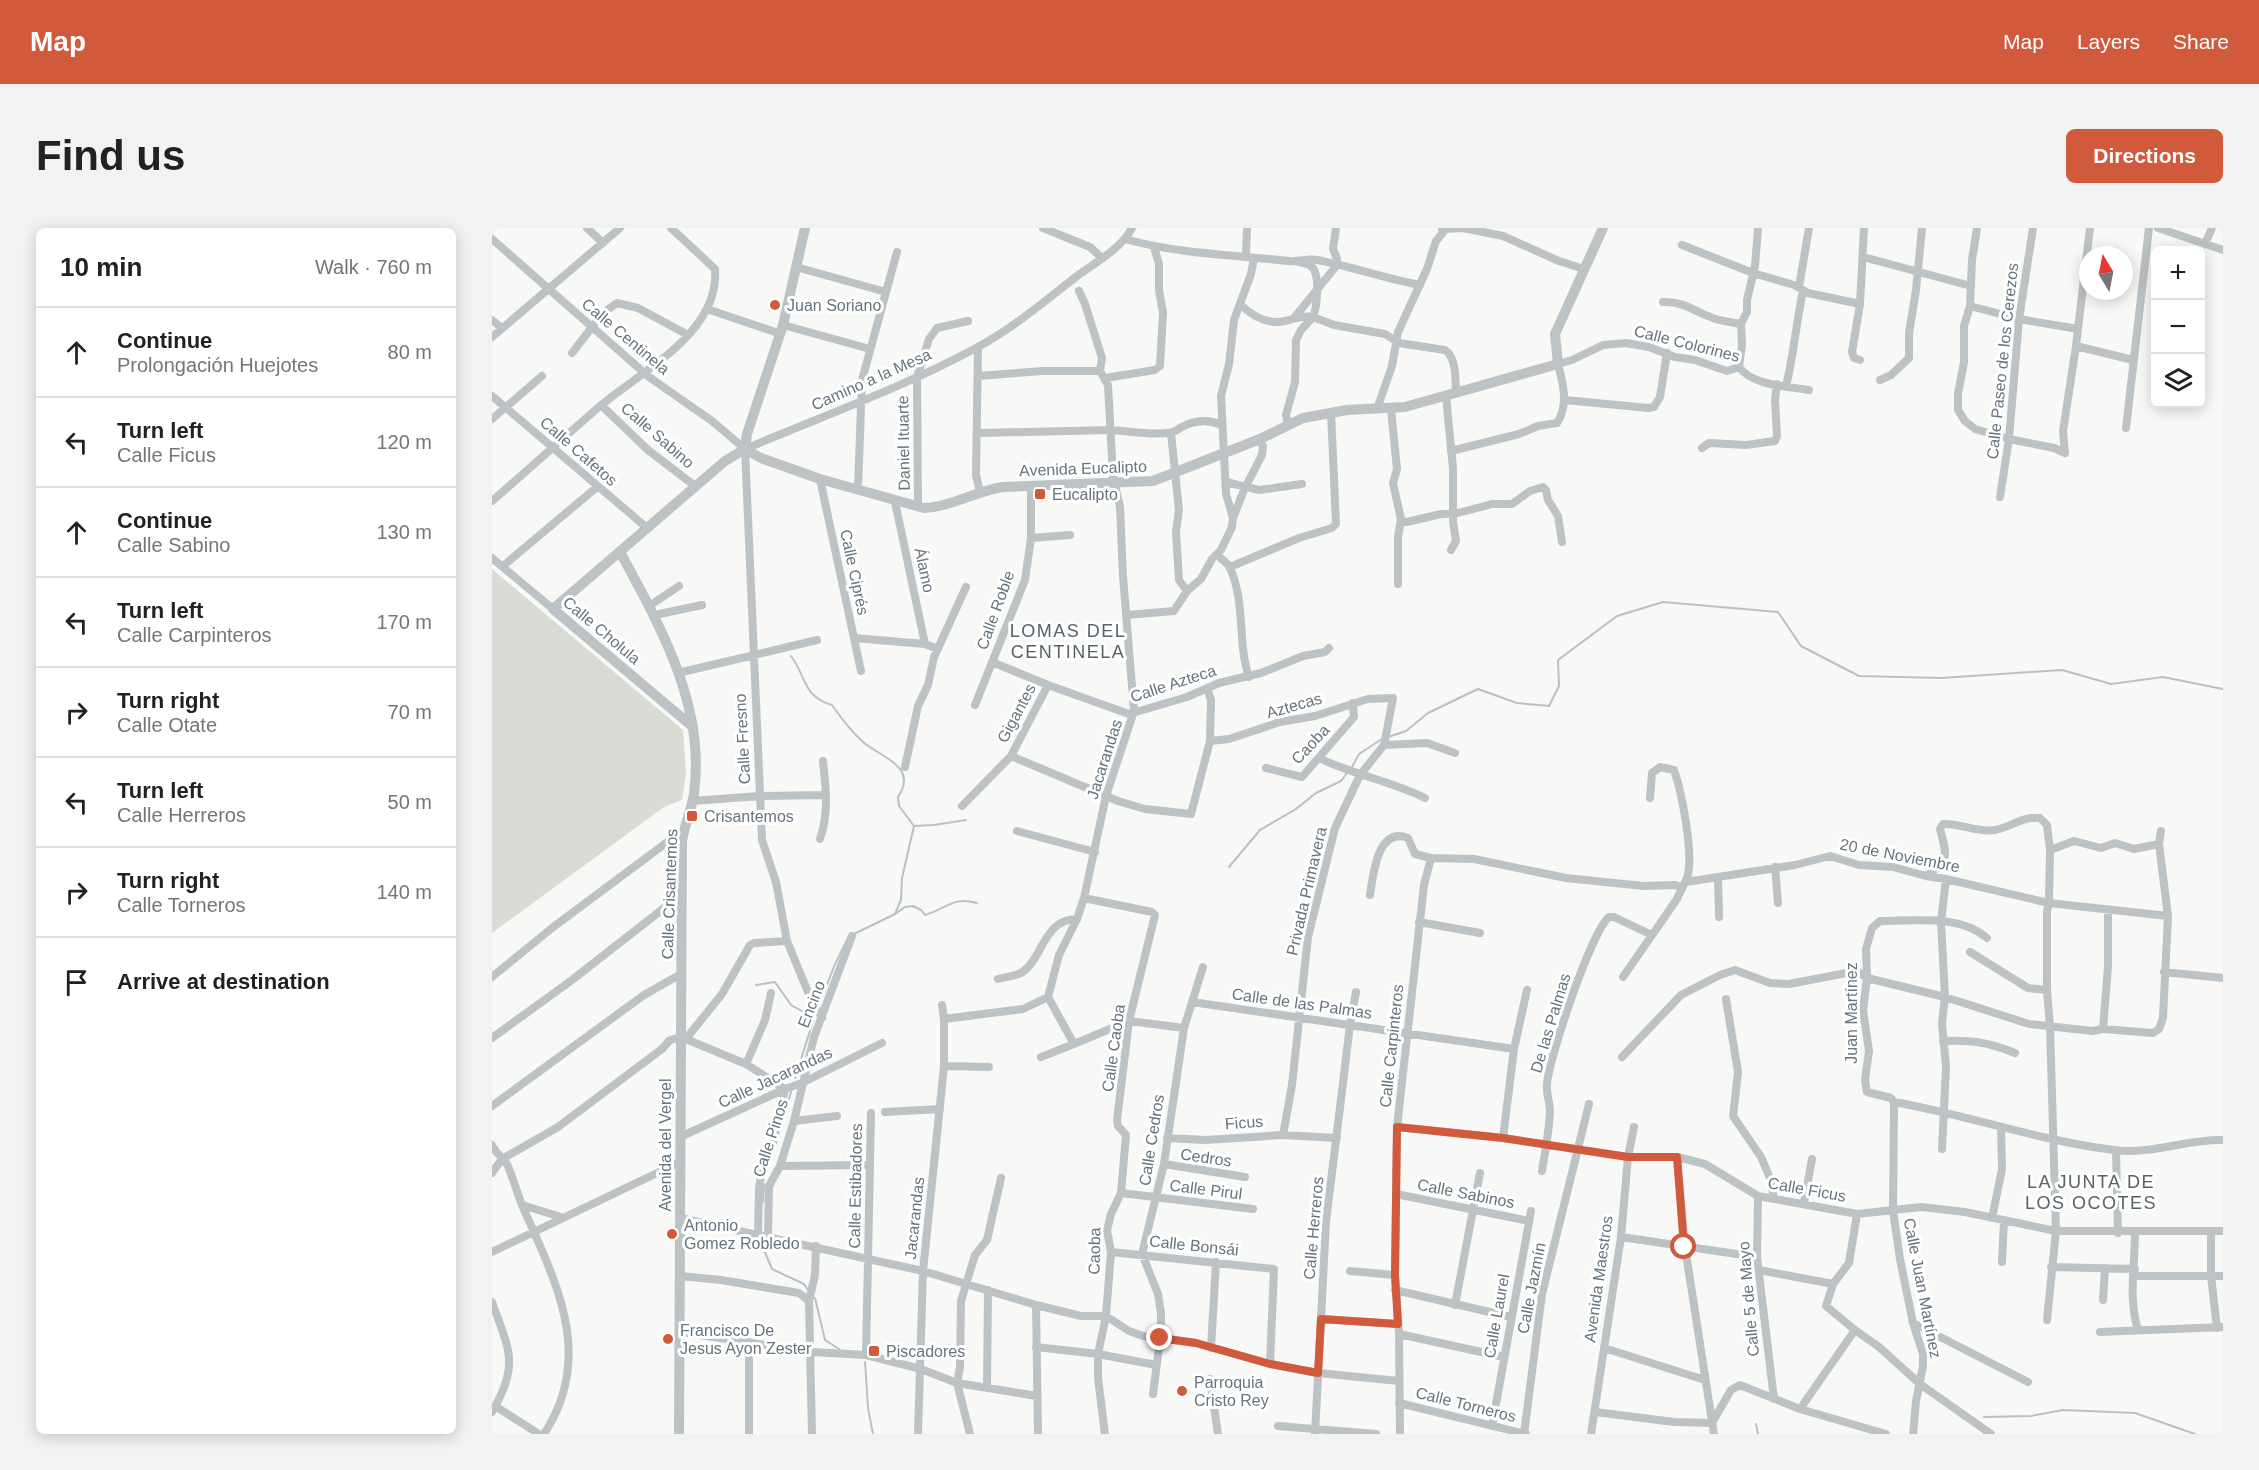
<!DOCTYPE html>
<html lang="en">
<head>
<meta charset="utf-8">
<style>
	:root { --surface:#fff; --page:#f2f2f2; --text:#202124; --muted:#757577; --line:#e0e0e0; --accent:#d15a3d }
	body { margin:0; font-family:Arial,sans-serif; background:var(--page); color:var(--text) }
	.controls { position:absolute; right:18px; top:18px; display:grid; overflow:hidden; border-radius:9px; box-shadow:0 3px 15px #0003 }
	.controls button { width:54px; height:54px; display:grid; place-items:center; padding:0; border:0; border-bottom:2px solid var(--line); background:var(--surface); color:var(--text); font:30px sans-serif }
	.compass { position:absolute; left:1587px; top:18px; width:54px; height:54px; border-radius:50%; background:var(--surface); box-shadow:0 3px 15px #0003; rotate:350deg }
	.stop { position:absolute; width:18px; height:18px; margin:-14px; border:4px solid #d15a3d; border-radius:50%; background:#fff }
	.stop.end { background:#d15a3d; border-color:#fff; box-shadow:0 2px 6px #0008 }
	.list { margin:0; padding:0; list-style:none }
	h2 { display:flex; justify-content:space-between; align-items:center; height:78px; margin:0; padding:0 24px; font-size:26px }
	h2 small { font-size:20px; font-weight:400; color:var(--muted) }
	.list li { display:grid; grid-template-columns:39px 1fr auto; gap:18px; align-items:center; box-sizing:border-box; height:90px; padding:0 24px; border-top:2px solid var(--line) }
	.list b { display:block; font-size:22px; white-space:nowrap }
	.list p { margin:0; font-size:20px; white-space:nowrap; color:var(--muted) }
	.list em { font-size:20px; font-style:normal; color:var(--muted) }
	.icon { flex:none; width:33px; height:33px; fill:none; stroke:currentColor; stroke-width:2; stroke-linecap:round; stroke-linejoin:round }
	.map { position:relative; flex:none; width:1731px; height:1206px; overflow:hidden; border-radius:9px }
	header { display:flex; align-items:center; gap:36px; box-sizing:border-box; height:84px; padding:0 30px; background:var(--accent); color:#fff }
	header strong { font-size:28px }
	nav { display:flex; gap:33px; margin-inline-start:auto; font-size:21px }
	.intro { display:flex; align-items:center; justify-content:space-between; box-sizing:border-box; height:144px; padding:0 36px }
	h1 { margin:0; font-size:42px }
	.button { padding:15px 27px; border-radius:9px; background:var(--accent); color:#fff; font-size:21px; font-weight:700 }
	main { display:flex; gap:36px; padding:0 36px }
	aside { flex:1; background:var(--surface); border-radius:9px; box-shadow:0 3px 15px #0003 }
	.map>svg:first-child { display:block }
</style>
</head>
<body>
<header>
<strong>Map</strong>
<nav><a>Map</a><a>Layers</a><a>Share</a></nav>
</header>
<div class="intro"><h1>Find us</h1><a class="button">Directions</a></div>
<main>
<aside>
<h2>10 min<small>Walk · 760 m</small></h2>
<ul class="list">
<li><svg class="icon" aria-label="ahead" viewBox="0 0 24 24"><path d="M12 20V5M6 11l6-6 6 6"/></svg><div><b>Continue</b><p>Prolongación Huejotes</p></div><em>80 m</em></li>
<li><svg class="icon" aria-label="left" viewBox="0 0 24 24"><path d="M17 20v-9H6M10 6l-5 5 5 5"/></svg><div><b>Turn left</b><p>Calle Ficus</p></div><em>120 m</em></li>
<li><svg class="icon" aria-label="ahead" viewBox="0 0 24 24"><path d="M12 20V5M6 11l6-6 6 6"/></svg><div><b>Continue</b><p>Calle Sabino</p></div><em>130 m</em></li>
<li><svg class="icon" aria-label="left" viewBox="0 0 24 24"><path d="M17 20v-9H6M10 6l-5 5 5 5"/></svg><div><b>Turn left</b><p>Calle Carpinteros</p></div><em>170 m</em></li>
<li><svg class="icon" aria-label="right" viewBox="0 0 24 24"><path d="M7 20v-9h11M14 6l5 5-5 5"/></svg><div><b>Turn right</b><p>Calle Otate</p></div><em>70 m</em></li>
<li><svg class="icon" aria-label="left" viewBox="0 0 24 24"><path d="M17 20v-9H6M10 6l-5 5 5 5"/></svg><div><b>Turn left</b><p>Calle Herreros</p></div><em>50 m</em></li>
<li><svg class="icon" aria-label="right" viewBox="0 0 24 24"><path d="M7 20v-9h11M14 6l5 5-5 5"/></svg><div><b>Turn right</b><p>Calle Torneros</p></div><em>140 m</em></li>
<li><svg class="icon" aria-label="arrive" viewBox="0 0 24 24"><path d="M6 21V4h12l-3 4 3 4H6"/></svg><div><b>Arrive at destination</b></div></li>
</ul>
</aside>
<div class="map">
<svg width="1731" height="1206" viewBox="0 0 1731 1206">
	<rect width="100%" height="100%" fill="#f8f8f6"/>
	<path fill="#d8dcd5" d="M0,341L191,502L194,546L190,572L172,579L0,705Z"/>
	<g fill="none" stroke-linecap="round" stroke-linejoin="round">
		<path stroke="#b6c2c5" stroke-width="2" d="M299,428C315,449 310,468 340,477C349,490 359,503 371,514C388,529 427,538 406,569L407,578L422,598L410,650L409,672L403,686
			M896,509L914,503L936,485L986,461L1025,475L1057,478L1067,458L1066,432L1125,388L1171,374L1286,384L1309,418L1367,448L1449,450L1570,442L1619,456L1671,449L1731,461
			M859,541L867,526L890,511
			M422,598L442,597L474,592
			M737,639L768,602L804,581L824,565L849,553L855,545
			M362,706L403,686L413,679L421,678L429,682L433,687C455,681 460,668 485,675
			M264,757L283,754L299,777L317,787L321,792
			M327,777L343,736L357,708
			M303,850L323,787
			M289,899L299,864
			M273,944L279,930
			M271,974L272,956
			M272,1022L280,1041L312,1056L316,1062
			M323,1070L333,1112L347,1121
			M373,1134L376,1180L381,1206
			M1492,1189L1539,1188L1571,1182L1643,1185L1703,1206
			M1264,1196L1266,1206"/>
		<path stroke="#bdc2c5" stroke-width="8" d="M95,0L111,15
			M551,0L598,19L610,30
			M844,0L841,21L845,31V37
			M1485,0L1480,32L1478,78L1472,98V134L1466,166V182L1473,193L1483,201L1517,211L1562,220L1573,225
			M1666,0L1731,22
			M950,1L971,0L1011,8L1067,33L1092,41
			M0,11L157,149L220,193L253,221
			M633,11C686,26 742,27 797,33C806,34 816,30 825,32C859,38 893,51 928,57
			M1713,16L1720,0
			M1190,17L1261,45L1302,57L1316,65L1368,76
			M754,27L755,0
			M1371,29L1479,58
			M304,39L394,64
			M1307,59L1317,0
			M1171,74C1189,73 1201,82 1216,88C1226,93 1238,94 1249,96
			M748,76C762,90 778,98 797,92C806,90 812,87 821,89C825,79 828,49 821,40C818,36 812,35 807,34
			M1478,78L1527,91L1586,101
			M215,81L289,106
			M802,90L845,37
			M0,92L10,100
			M291,97L378,121
			M0,109L128,0
			M1584,118L1641,132
			M486,119L484,247L488,264
			M80,125L111,85L125,75L146,80L196,107
			M1368,132L1362,130L1360,124L1368,76L1372,0
			M1247,139L1250,117L1249,96L1255,84V72L1263,38L1266,0
			M1247,139C1261,158 1295,158 1317,162
			M486,148L551,143H608
			M613,150L663,142L668,138L671,85L667,62V36L662,19
			M1388,152L1399,147L1417,130V105L1424,62L1430,0
			M1294,158C1302,126 1304,95 1311,63
			M0,168L154,299
			M954,168L961,240V294L964,313L959,322
			M1073,172L1156,180L1162,179L1168,169L1175,125
			M109,177L156,222L203,258
			M885,181L900,138L906,104L935,41L944,13L953,2
			M899,181L905,241L901,255L909,291L906,309V356
			M0,191L50,148
			M796,197L794,187L803,154L804,112L809,102L821,89L842,97L893,106L907,115L953,122C965,130 963,152 964,165
			M1634,200L1657,0
			M486,205L618,202C637,203 656,207 675,205C681,205 684,203 688,200C702,192 716,191 730,197
			M679,205L687,282L684,304L687,352L695,363
			M1210,220L1217,215L1254,217L1283,213L1285,208L1283,172L1285,156
			M253,221L270,612L284,654L295,713L318,769L330,790
			M253,221C331,188 410,160 484,120C520,101 553,73 585,48C604,34 629,21 640,0
			M959,223L1027,206L1046,198L1065,195C1077,177 1071,155 1066,136L1080,132L1111,117L1134,115L1157,119L1183,129L1203,132L1235,143L1247,139
			M1573,225L1571,203L1584,118L1598,0
			M328,251L369,443
			M734,254L767,262L810,256
			M366,261L370,152L405,24
			M1508,269L1517,211L1527,91L1541,0
			M0,273C36,242 71,210 107,179C149,143 228,105 223,41L179,0
			M403,274L433,416
			M426,279L425,149L437,111L445,100L476,93
			M741,290L752,262L770,227L771,219L768,211
			M909,293L915,294L949,286L966,285L1000,276H1020L1038,263L1051,259L1054,262L1056,272L1066,288L1070,314
			M539,310L578,307
			M725,327C729,331 736,335 738,340C754,375 745,414 757,449
			M0,330L61,381
			M11,338L105,259
			M738,339L807,310L840,300L844,296L839,184
			M157,378L187,358
			M163,387L210,377
			M635,387L682,383L695,363L709,351L720,331L729,322L740,299L741,290L734,266L729,168L737,136L742,92L759,46L762,30
			M362,410L433,416L446,421
			M500,434L556,457L637,486L695,469L727,455L769,445L811,428L833,424L837,420
			M186,445L325,412
			M483,477L533,352L539,310V259
			M718,513L737,511L788,494L823,488L876,471L901,470L892,517L868,547L843,600L816,709L800,857L791,907
			M892,517L935,515L963,525
			M519,528L626,573L653,581L699,586L718,513L719,472L715,460
			M827,530C862,547 899,553 933,570
			M413,539L426,478L436,457L442,429L474,359
			M774,540L810,549L862,489L861,475
			M200,573L268,568L334,567
			M470,578L519,528L556,457
			M525,603L603,624
			M328,611C337,586 334,560 331,533
			M1558,622L1582,613L1609,620L1623,615L1642,621L1667,616
			M1283,639L1286,675
			M1434,648C1458,633 1455,627 1448,601L1451,596C1468,595 1485,605 1503,602C1519,599 1531,588 1548,590L1555,597L1558,622L1557,675L1555,683V762L1558,798L1564,1003L1555,1092
			M1226,649L1227,689
			M1194,654L1303,637L1338,628L1367,637L1401,639L1434,648L1454,651L1557,675L1676,688
			M878,667C881,648 885,598 916,610L923,626L939,630
			M592,670L660,684L663,687L637,793L625,892L626,898L634,907L629,965L619,986L615,1002L619,1024L614,1088L606,1126V1150L613,1206
			M927,694L988,705
			M1478,724L1536,760L1555,762
			M1672,744L1731,750
			M0,749L60,700L182,609L191,605
			M1131,749L1185,671C1188,663 1195,653 1196,646C1201,624 1190,564 1182,542L1168,539L1160,545L1158,570
			M506,751C513,749 523,748 529,745C551,732 551,691 585,691
			M556,769L582,816L637,793
			M1234,771L1246,844L1241,888L1269,929L1278,950L1282,970
			M700,774L1022,821
			M452,791L531,781L556,769L567,727L585,691L592,670L614,568L642,483L631,348L628,279L621,248L616,157L608,143L610,130L593,76L587,63
			M637,793L692,800
			M1611,801L1616,739V682
			M0,810L80,752L190,666
			M193,812L230,766L258,717L262,715L295,713
			M1451,813C1480,812 1496,814 1523,825
			M549,829L582,816
			M1130,829L1189,767L1228,747L1243,742L1278,755L1297,756L1365,743L1375,750L1453,769L1537,796L1600,803L1611,801L1661,805L1667,801L1671,790L1676,688L1667,616L1669,603
			M254,836L273,792L279,765
			M452,838L497,839
			M1402,874C1476,887 1548,913 1622,922C1659,927 1694,911 1731,912
			M0,878L152,767L189,746
			M393,884L448,881
			M302,893L345,888
			M905,899L1011,910L1136,929H1185L1213,936L1266,968L1365,986L1429,979L1473,984L1564,1003H1731
			M188,909L293,861L310,855L390,815
			M675,910L714,912L791,907L845,910
			M1011,910L1022,821L1035,762
			M0,917C4,926 12,930 16,938C21,951 25,964 30,977C63,1053 104,1127 52,1206
			M1450,921L1454,839L1450,795L1453,769L1449,694L1454,651
			M1624,923L1626,1005
			M1185,929L1193,1019L1222,1206
			M672,936L753,949
			M288,938L378,937
			M1050,943C1053,924 1057,904 1058,884C1058,874 1054,866 1055,856C1057,830 1099,704 1117,689H1122L1160,707
			M0,945L10,931L66,899L170,821L178,812L189,809L254,836L293,861L282,912L271,937L267,960L266,1007
			M629,965L761,981
			M904,966L1037,993
			M1266,968L1265,1029L1282,1171
			M1312,975L1320,931
			M30,977L69,989
			M1365,986L1357,1035L1341,1056L1334,1078L1363,1102L1387,1119L1428,1156L1499,1206
			M188,990L431,1043L544,1077L589,1088H614L637,1103L651,1108L704,1115L778,1136L826,1145L907,1153
			M1500,990L1510,941L1509,899
			M1719,1003V1048L1725,1100
			M1643,1004C1643,1037 1636,1070 1646,1102
			M1129,1009L1265,1029
			M276,1010L277,958L288,938L302,893L322,809L360,708
			M0,1024L188,934
			M619,1024L782,1041L778,1136
			M1510,1034L1512,993
			M1559,1039L1643,1041
			M1267,1042L1341,1056
			M858,1043L903,1047
			M188,1048L229,1052L307,1065L317,1073
			M1642,1048H1731
			M903,1062L1019,1089
			M1611,1072L1613,1040
			M0,1074C17,1122 28,1136 0,1184
			M544,1077L546,1206
			M963,1077L988,945
			M829,1091L906,1096
			M1421,1095L1536,1154
			M188,1104L319,1124L374,1127L429,1141L465,1155L545,1168
			M1608,1104L1731,1099
			M907,1106L1012,1129
			M544,1119L606,1126L664,1137
			M719,1120L724,1034
			M1112,1120L1213,1152
			M374,1127L379,885
			M718,1151L726,1206
			M495,1159L496,1062
			M661,1166L669,1104V1085L666,1066L650,1026L672,936L692,800L711,739
			M907,1175L1034,1206
			M3,1178L47,1206
			M1308,1181L1363,1102
			M1103,1184L1182,1194L1220,1195L1239,1162L1248,1157L1308,1181L1394,1206
			M786,1198L884,1206
			M1000,1198L1039,983
			M257,1206V1114
			M320,1206L317,1073L323,1047L324,1018
			M426,1206L431,1043L452,838V791L450,777
			M478,1206L465,1155L468,1139L469,1073L483,1027L495,1012L509,950
			M823,1206L834,994L858,797L864,764
			M908,1206L907,1106L903,1047L905,899L932,657L939,630L982,631L1074,650L1152,658L1183,657L1189,659
			M1032,1206L1050,1066L1097,876
			M1099,1206L1129,1009L1136,929L1142,899
			M1421,1206L1424,1173L1431,1138V1126L1421,1095L1408,1031L1401,983L1402,874L1399,870L1375,864L1373,852L1377,823L1371,782L1375,750L1374,721L1380,700L1388,693C1423,693 1467,686 1495,710"/>
		<path stroke="#bdc2c5" stroke-width="10" d="M253,221L269,230L328,251L432,280C459,279 484,263 511,259L661,253L768,211L811,190L855,182L913,179L1066,136L1063,106L1111,0
			M253,221L255,206L291,97L313,0
			M128,324C168,398 214,478 202,565C200,582 192,597 190,614L187,1206
			M201,499L61,381L233,233L253,221"/>
	</g>
	<g fill="none" stroke-linecap="round" stroke-linejoin="round">
		<path stroke="#d15a3d" stroke-width="8" d="M668,1110L704,1115L778,1136L826,1145L829,1091L906,1096L903,1047L905,899L1011,910L1136,929H1185L1192,1019"/>
	</g>
	<g fill="#d15a3d" stroke="#fff" stroke-width="2">
		<circle cx="283" cy="77" r="6"/>
		<rect x="542" y="260" width="12" height="12" rx="3"/>
		<rect x="194" y="582" width="12" height="12" rx="3"/>
		<circle cx="180" cy="1006" r="6"/>
		<circle cx="176" cy="1111" r="6"/>
		<rect x="376" y="1117" width="12" height="12" rx="3"/>
		<circle cx="690" cy="1163" r="6"/>
	</g>
	<g text-anchor="middle" stroke-width="6" stroke-linejoin="round" paint-order="stroke">
		<g font-size="16" fill="#66747d" stroke="#fff" text-anchor="start">
			<text x="295" y="83">Juan Soriano</text>
			<text x="560" y="272">Eucalipto</text>
			<text x="212" y="594">Crisantemos</text>
			<text x="192" y="1003">Antonio<tspan x="192" dy="18">Gomez Robledo</tspan></text>
			<text x="188" y="1108">Francisco De<tspan x="188" dy="18">Jesus Ayon Zester</tspan></text>
			<text x="394" y="1129">Piscadores</text>
			<text x="702" y="1160">Parroquia<tspan x="702" dy="18">Cristo Rey</tspan></text>
		</g>
		<g font-size="16" fill="#66747d" stroke="#fff">
			<text transform="translate(134 108) rotate(40)" y="6">Calle Centinela</text>
			<text transform="translate(1195 115) rotate(14)" y="6">Calle Colorines</text>
			<text transform="translate(1510 133) rotate(-84)" y="6">Calle Paseo de los Cerezos</text>
			<text transform="translate(379 151) rotate(-24)" y="6">Camino a la Mesa</text>
			<text transform="translate(166 207) rotate(41)" y="6">Calle Sabino</text>
			<text transform="translate(411 215) rotate(-91)" y="6">Daniel Ituarte</text>
			<text transform="translate(87 223) rotate(41)" y="6">Calle Cafetos</text>
			<text transform="translate(591 240) rotate(-2)" y="6">Avenida Eucalipto</text>
			<text transform="translate(433 342) rotate(78)" y="6">Álamo</text>
			<text transform="translate(363 344) rotate(78)" y="6">Calle Ciprés</text>
			<text transform="translate(503 382) rotate(-70)" y="6">Calle Roble</text>
			<text transform="translate(110 402) rotate(40)" y="6">Calle Cholula</text>
			<text transform="translate(681 455) rotate(-18)" y="6">Calle Azteca</text>
			<text transform="translate(802 477) rotate(-16)" y="6">Aztecas</text>
			<text transform="translate(524 485) rotate(-62)" y="6">Gigantes</text>
			<text transform="translate(250 511) rotate(-93)" y="6">Calle Fresno</text>
			<text transform="translate(818 516) rotate(-47)" y="6">Caoba</text>
			<text transform="translate(612 531) rotate(-72)" y="6">Jacarandas</text>
			<text transform="translate(1408 627) rotate(11)" y="6">20 de Noviembre</text>
			<text transform="translate(814 663) rotate(-77)" y="6">Privada Primavera</text>
			<text transform="translate(177 666) rotate(-88)" y="6">Calle Crisantemos</text>
			<text transform="translate(810 775) rotate(8)" y="6">Calle de las Palmas</text>
			<text transform="translate(319 776) rotate(-69)" y="6">Encino</text>
			<text transform="translate(1359 785) rotate(-90)" y="6">Juan Martínez</text>
			<text transform="translate(1058 795) rotate(-73)" y="6">De las Palmas</text>
			<text transform="translate(899 818) rotate(-84)" y="6">Calle Carpinteros</text>
			<text transform="translate(621 820) rotate(-82)" y="6">Calle Caoba</text>
			<text transform="translate(283 849) rotate(-25)" y="6">Calle Jacarandas</text>
			<text transform="translate(752 894) rotate(-4)" y="6">Ficus</text>
			<text transform="translate(278 910) rotate(-72)" y="6">Calle Pinos</text>
			<text transform="translate(659 912) rotate(-81)" y="6">Calle Cedros</text>
			<text transform="translate(173 917) rotate(-90)" y="6">Avenida del Vergel</text>
			<text transform="translate(714 929) rotate(8)" y="6">Cedros</text>
			<text transform="translate(363 958) rotate(-89)" y="6">Calle Estibadores</text>
			<text transform="translate(714 961) rotate(7)" y="6">Calle Pirul</text>
			<text transform="translate(1315 961) rotate(10)" y="6">Calle Ficus</text>
			<text transform="translate(974 965) rotate(11)" y="6">Calle Sabinos</text>
			<text transform="translate(422 990) rotate(-84)" y="6">Jacarandas</text>
			<text transform="translate(821 1000) rotate(-85)" y="6">Calle Herreros</text>
			<text transform="translate(702 1017) rotate(6)" y="6">Calle Bonsái</text>
			<text transform="translate(602 1023) rotate(-89)" y="6">Caoba</text>
			<text transform="translate(1106 1051) rotate(-82)" y="6">Avenida Maestros</text>
			<text transform="translate(1039 1060) rotate(-79)" y="6">Calle Jazmín</text>
			<text transform="translate(1431 1060) rotate(79)" y="6">Calle Juan Martínez</text>
			<text transform="translate(1256 1071) rotate(-95)" y="6">Calle 5 de Mayo</text>
			<text transform="translate(1004 1088) rotate(-80)" y="6">Calle Laurel</text>
			<text transform="translate(974 1176) rotate(14)" y="6">Calle Torneros</text>
		</g>
		<g font-size="18" letter-spacing="1.5" fill="#576269" stroke="#fff">
			<text x="576" y="409">LOMAS DEL<tspan x="576" dy="21">CENTINELA</tspan></text>
			<text x="1599" y="960">LA JUNTA DE<tspan x="1599" dy="21">LOS OCOTES</tspan></text>
		</g>
	</g>
</svg>
<div class="controls">
<button>+</button>
<button>−</button>
<button><svg class="icon" aria-label="layers" viewBox="0 0 24 24"><path d="M12 4l9 5-9 5-9-5zM3 14l9 5 9-5"/></svg></button>
</div>
<svg class="compass" viewBox="-18 -18 36 36"><path d="M0-13l5 13h-10z" fill="#e53935"/><path d="M0 13l5-13h-10z" fill="#757577"/></svg>
<div class="stop" style="left:1192px;top:1019px"></div>
<div class="stop end" style="left:668px;top:1110px"></div>
</div>
</main>
</body>
</html>
